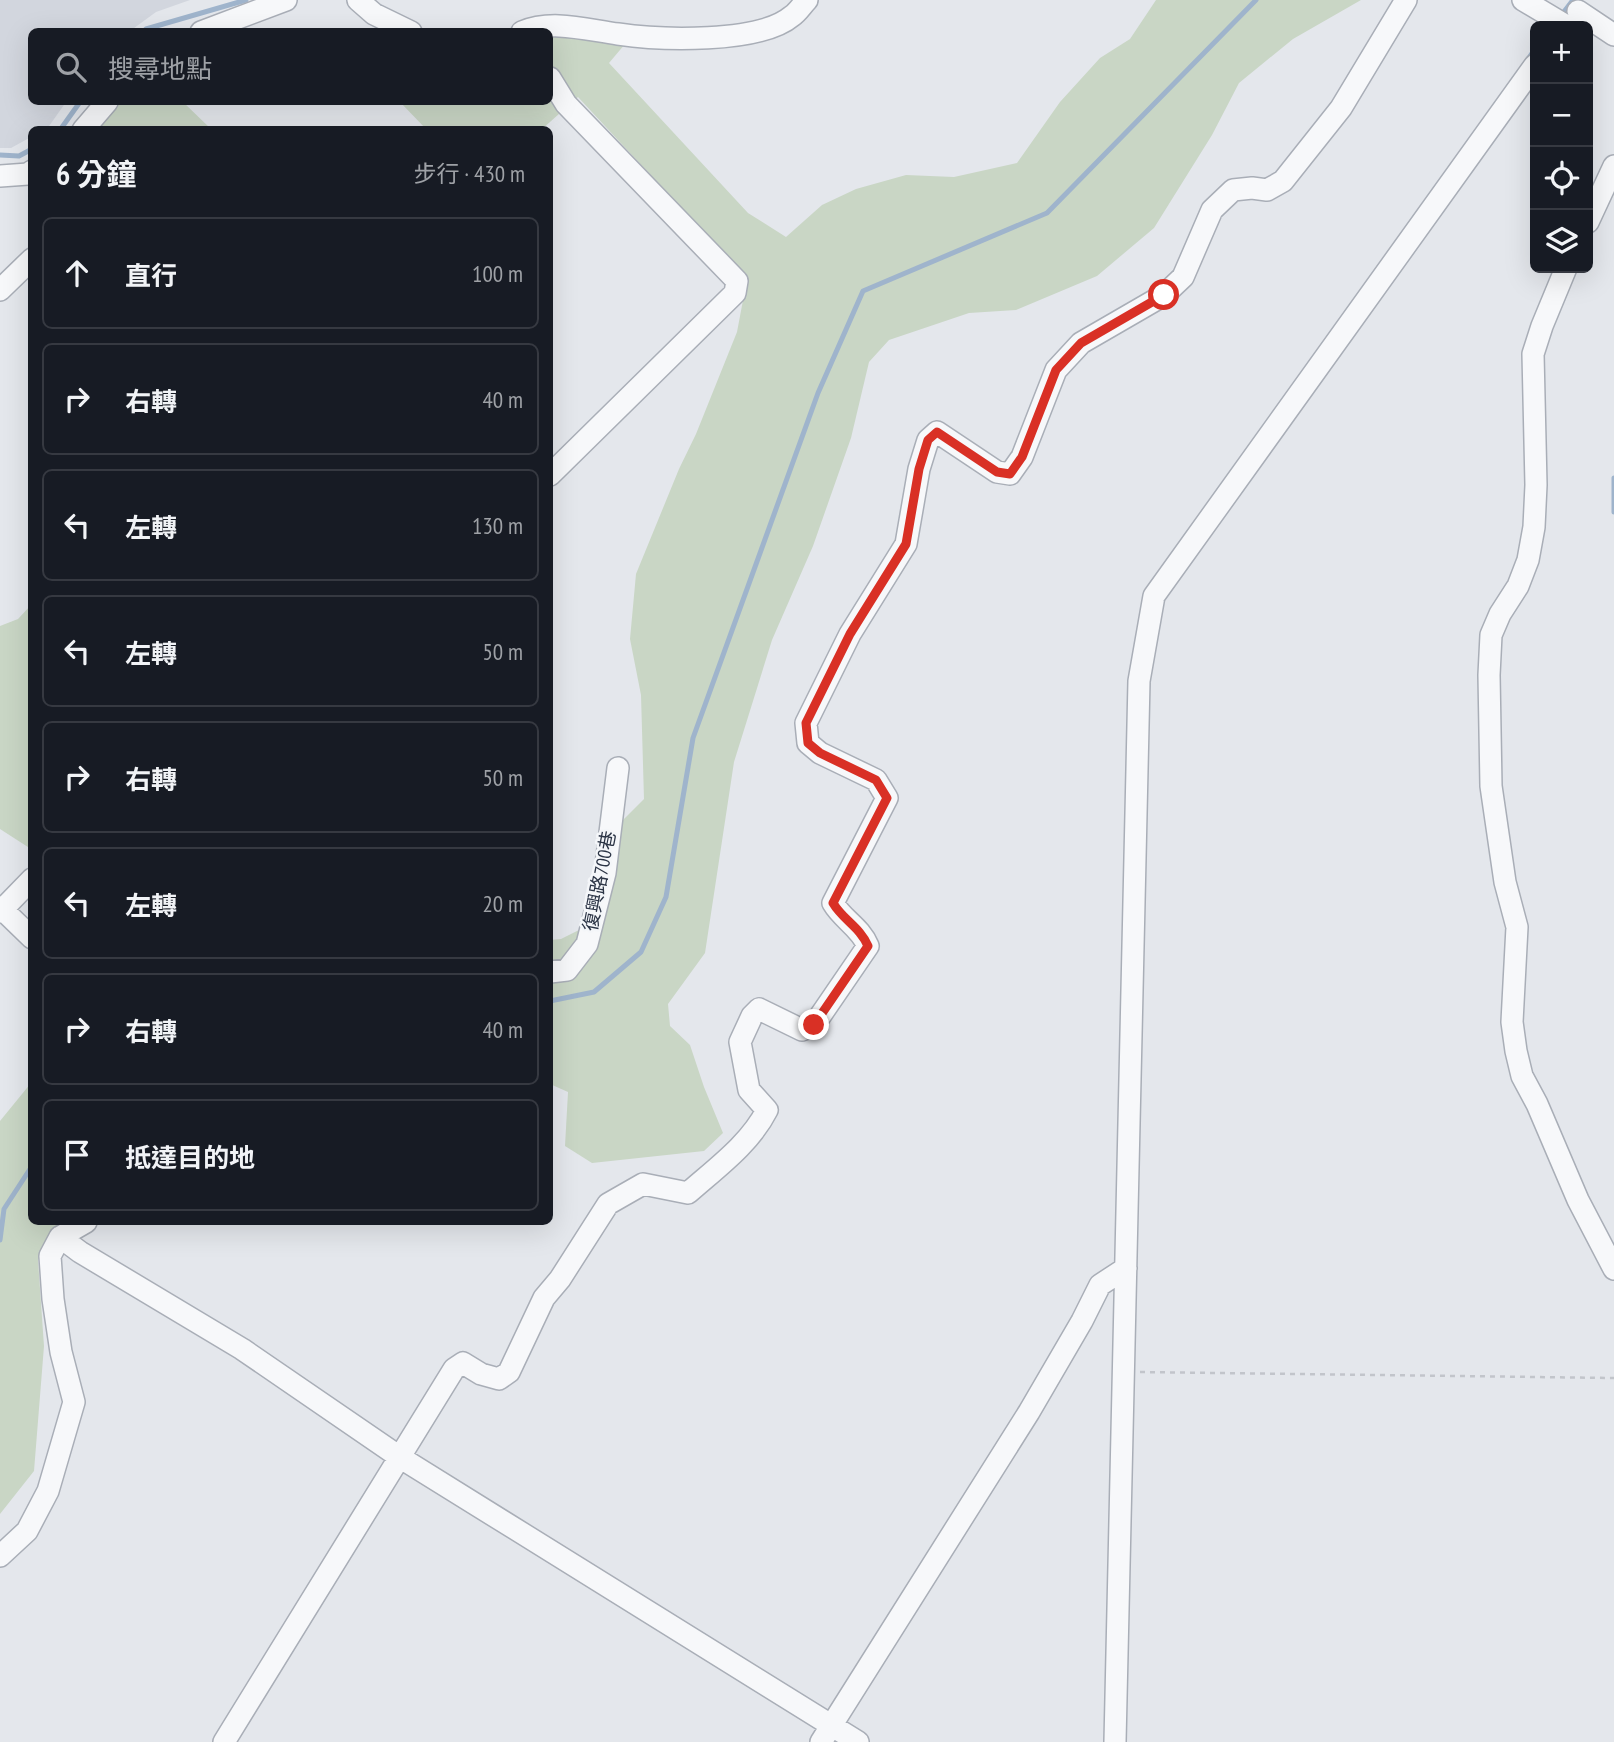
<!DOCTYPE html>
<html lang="zh-TW">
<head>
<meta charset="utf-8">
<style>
	:root { --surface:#171b24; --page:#242831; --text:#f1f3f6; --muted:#9ea1a6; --line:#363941 }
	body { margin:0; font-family:"PT Sans Narrow","Noto Sans TC",sans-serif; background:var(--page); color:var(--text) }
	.controls { position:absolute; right:21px; top:21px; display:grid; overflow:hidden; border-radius:10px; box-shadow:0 7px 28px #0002 }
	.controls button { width:63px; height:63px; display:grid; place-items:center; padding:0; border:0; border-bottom:2px solid var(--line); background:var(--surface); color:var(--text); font:35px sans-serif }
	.stop { position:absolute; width:21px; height:21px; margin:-16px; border:5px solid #d93025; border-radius:50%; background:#fff }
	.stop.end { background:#d93025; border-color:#fff; box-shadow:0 2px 7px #0008 }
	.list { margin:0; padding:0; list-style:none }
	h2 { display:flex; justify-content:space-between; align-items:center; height:91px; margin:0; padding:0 28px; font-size:30px }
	h2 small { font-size:23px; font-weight:400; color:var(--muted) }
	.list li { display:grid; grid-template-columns:46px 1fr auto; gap:21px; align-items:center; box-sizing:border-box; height:112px; margin:0 14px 14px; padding:0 14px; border:2px solid var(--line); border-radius:10px }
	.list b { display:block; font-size:26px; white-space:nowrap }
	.list em { font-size:23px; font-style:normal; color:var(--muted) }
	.icon { flex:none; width:38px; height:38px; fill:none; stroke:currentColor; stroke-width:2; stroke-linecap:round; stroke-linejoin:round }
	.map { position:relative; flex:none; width:1614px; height:1742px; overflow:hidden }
	.search { position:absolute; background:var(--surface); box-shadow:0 7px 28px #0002; left:28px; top:28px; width:525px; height:77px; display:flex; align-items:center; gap:18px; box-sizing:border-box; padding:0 24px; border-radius:10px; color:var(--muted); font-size:26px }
	.panel { position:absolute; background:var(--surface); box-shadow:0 7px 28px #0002; left:28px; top:126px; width:525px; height:1099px; border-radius:10px }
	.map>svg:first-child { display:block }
</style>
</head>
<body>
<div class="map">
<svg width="1614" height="1742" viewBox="0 0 1614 1742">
	<rect width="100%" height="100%" fill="#e4e7ec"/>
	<path fill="#d2d6de" d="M0,0H190L156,12L130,31L32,32V102H66L47,129L32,130L31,137L11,148H0Z"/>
	<path fill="#c9d6c5" d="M1156,0H1361L1293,39L1239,83L1212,135L1154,228L1097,276L1016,310L969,313L889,340L869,362L851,438L813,546L772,640L734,762L705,953L668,1004L670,1026L690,1045L704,1087L723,1133L704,1151L592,1163L565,1146L568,1092L550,1084V940L561,939L589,925L613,889L618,830L623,820L644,799L641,695L630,639L636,574L679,469L696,434L737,332L747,279L578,97L541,130L426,129L400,102H550V32L636,31L609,63L748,213L786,237L822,205L856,189L906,175L954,177L1017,163L1060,102L1100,58L1130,39Z
		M107,102H183L211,129L81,130Z
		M31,605V849L0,829V626L18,619Z
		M31,1083L32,1222H60L38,1260L44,1346L34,1471L0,1514V1121Z"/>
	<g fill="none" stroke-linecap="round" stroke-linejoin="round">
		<path stroke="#9fb4cc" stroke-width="5" d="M1560,17L1573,0
			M143,32L146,29L246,0
			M1527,61L1535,49
			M60,130L80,102
			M0,155L19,156L32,149
			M1614,478V512
			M550,1001L594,992L641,952L666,897L693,738L818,393L863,291L1047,213L1256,0
			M0,1240L4,1209L32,1166"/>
		<defs>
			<path id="minor" d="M358,0L374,14L411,32
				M1523,0L1565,25
				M1578,11L1614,35
				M201,32L286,0
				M522,32C552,19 587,30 618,34C659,40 759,44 792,16C798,12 802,5 807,0
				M550,78L566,104L737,281L735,293L550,475
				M83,130L107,102
				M0,176L28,174L32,171
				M1588,222L1614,166
				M1566,268L1542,326L1533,354L1536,485L1534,527L1528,560L1518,586L1500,614L1491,635L1489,675L1491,786L1505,882L1517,927L1512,1022L1516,1051L1522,1076L1537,1104L1578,1200L1614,1269
				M0,290L32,259
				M0,907L32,938
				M0,912L32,879
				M550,972L567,970L587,944L605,873L618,768
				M60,1237L80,1252L242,1349L401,1458L858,1742
				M0,1556L27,1531L48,1491L74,1402L61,1352L53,1299L50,1256L60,1237L86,1222
				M224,1742L454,1369L463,1363L481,1374L499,1379L509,1372L544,1298L560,1279L608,1204L643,1184L688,1193C715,1169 750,1144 767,1110L749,1090L740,1042L752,1016L759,1009L802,1030L814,1025L868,946C860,927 843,920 833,903L887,798L876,780L820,753L808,743L806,723L850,634L906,544L919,469L928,440L937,432L997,472L1010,474L1022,457L1056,370L1081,343L1164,295L1183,277L1212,210L1233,190L1252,188L1267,190L1283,181L1341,108L1406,0
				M821,1742L1029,1412L1082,1321L1100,1285L1126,1268
				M1115,1742L1139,681L1154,596L1535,65"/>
		</defs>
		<use href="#minor" stroke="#a9aeb7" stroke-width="24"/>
		<path stroke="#c2c5cb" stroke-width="2.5" stroke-dasharray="5 5" stroke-linecap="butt" d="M1140,1372L1614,1378"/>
		<use href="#minor" stroke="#f7f8fa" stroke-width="21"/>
	</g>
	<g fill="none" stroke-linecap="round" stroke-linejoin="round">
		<path stroke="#d93025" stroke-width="9" d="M814,1025L868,946C860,927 843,920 833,903L887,798L876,780L820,753L808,743L806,723L850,634L906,544L919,469L928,440L937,432L997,472L1010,474L1022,457L1056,370L1081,343L1164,295"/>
	</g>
	<g text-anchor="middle" stroke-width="5" stroke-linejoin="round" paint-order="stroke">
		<g font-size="19" fill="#2b3445" stroke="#f4f6f9">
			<text transform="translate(599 881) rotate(-79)" y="7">復興路700巷</text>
		</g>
	</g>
</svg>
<div class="controls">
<button>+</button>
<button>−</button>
<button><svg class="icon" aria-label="locate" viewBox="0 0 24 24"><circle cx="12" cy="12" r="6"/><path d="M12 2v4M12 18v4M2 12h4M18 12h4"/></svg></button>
<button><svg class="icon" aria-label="layers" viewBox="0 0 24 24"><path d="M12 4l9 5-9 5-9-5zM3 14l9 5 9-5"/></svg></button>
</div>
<div class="stop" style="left:1164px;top:295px"></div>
<div class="stop end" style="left:814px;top:1025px"></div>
<div class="search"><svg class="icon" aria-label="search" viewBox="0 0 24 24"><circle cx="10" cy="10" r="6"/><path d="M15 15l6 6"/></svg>搜尋地點</div>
<section class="panel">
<h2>6 分鐘<small>步行 · 430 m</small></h2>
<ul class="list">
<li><svg class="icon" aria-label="ahead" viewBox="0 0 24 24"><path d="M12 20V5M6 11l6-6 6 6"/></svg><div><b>直行</b></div><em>100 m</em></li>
<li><svg class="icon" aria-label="right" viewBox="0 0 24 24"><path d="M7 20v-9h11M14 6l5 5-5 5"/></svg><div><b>右轉</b></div><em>40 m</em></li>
<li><svg class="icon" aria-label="left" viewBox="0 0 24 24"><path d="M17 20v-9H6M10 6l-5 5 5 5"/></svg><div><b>左轉</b></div><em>130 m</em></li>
<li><svg class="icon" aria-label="left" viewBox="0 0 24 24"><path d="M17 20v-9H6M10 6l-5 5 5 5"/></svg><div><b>左轉</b></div><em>50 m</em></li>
<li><svg class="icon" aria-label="right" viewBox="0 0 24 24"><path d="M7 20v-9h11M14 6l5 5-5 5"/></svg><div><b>右轉</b></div><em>50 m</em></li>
<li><svg class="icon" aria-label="left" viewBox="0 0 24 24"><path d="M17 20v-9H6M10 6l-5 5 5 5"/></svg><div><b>左轉</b></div><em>20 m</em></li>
<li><svg class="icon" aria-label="right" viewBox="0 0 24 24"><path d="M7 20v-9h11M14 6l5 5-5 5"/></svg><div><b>右轉</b></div><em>40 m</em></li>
<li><svg class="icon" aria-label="arrive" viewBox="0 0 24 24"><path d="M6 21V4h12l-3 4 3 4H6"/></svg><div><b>抵達目的地</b></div></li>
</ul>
</section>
</div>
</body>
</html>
